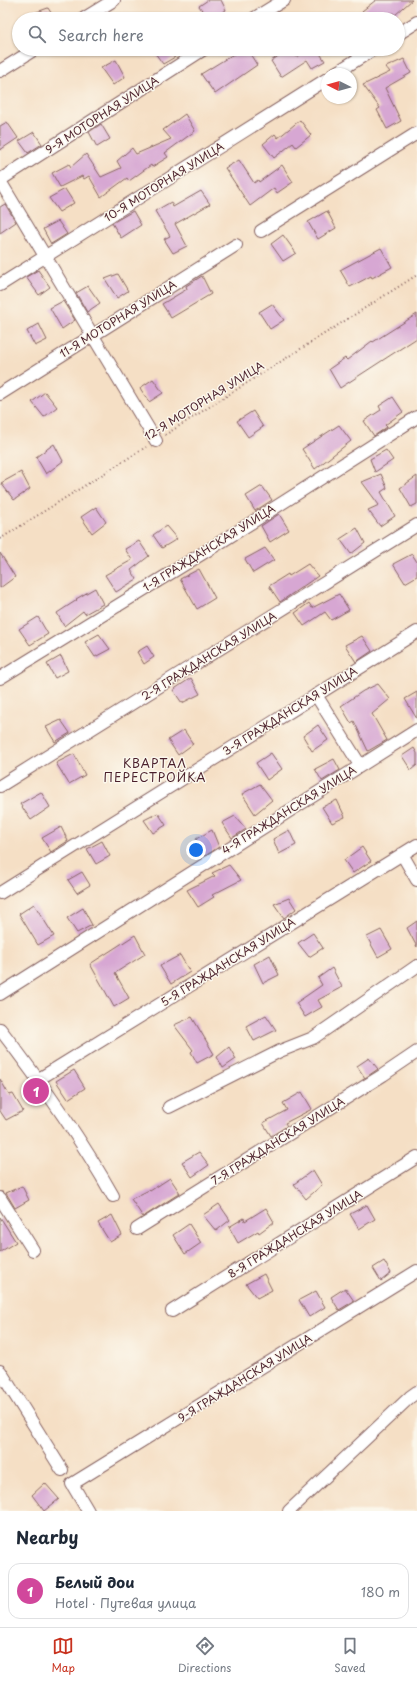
<!DOCTYPE html>
<html lang="en">
<head>
<meta charset="utf-8">
<style>
	:root { --surface:#fff; --page:#f2f2f3; --text:#1f2937; --muted:#747a83; --line:#e0e1e3; --accent:#c8321e }
	body { margin:0; font-family:"Playpen Sans",sans-serif; background:var(--page); color:var(--text) }
	.compass { position:absolute; left:321px; top:68px; width:36px; height:36px; border-radius:50%; background:var(--surface); box-shadow:0 1px 3px #0004; rotate:276deg }
	.you { position:absolute; left:196px; top:850px; width:14px; height:14px; margin:-10px; border:3px solid #fff; border-radius:50%; background:#1a73e8; box-shadow:0 0 0 6px #1a73e833 }
	.badge { display:grid; place-items:center; width:26px; height:26px; border-radius:50%; background:var(--accent); color:#fff; font-size:13px; font-weight:700 }
	.pin { position:absolute; translate:-50% -50%; border:2px solid #fff; box-shadow:0 1px 4px #0006 }
	.list { margin:0; padding:0; list-style:none }
	h2 { display:flex; justify-content:space-between; align-items:center; height:52px; margin:0; padding:0 16px; font-size:17px }
	h2 small { font-size:13px; font-weight:400; color:var(--muted) }
	.list li { display:grid; grid-template-columns:26px 1fr auto; gap:12px; align-items:center; box-sizing:border-box; height:56px; margin:0 8px 8px; padding:0 8px; border:1px solid var(--line); border-radius:12px }
	.list b { display:block; font-size:15px; white-space:nowrap }
	.list p { margin:0; font-size:13px; white-space:nowrap; color:var(--muted) }
	.list em { font-size:13px; font-style:normal; color:var(--muted) }
	.icon { flex:none; width:22px; height:22px; fill:none; stroke:currentColor; stroke-width:2; stroke-linecap:round; stroke-linejoin:round }
	.map { position:relative; flex:none; width:417px; height:1511px; overflow:hidden }
	.search { position:absolute; background:var(--surface); box-shadow:0 1px 3px #0004; left:12px; right:12px; top:12px; height:44px; display:flex; align-items:center; gap:10px; box-sizing:border-box; padding:0 14px; border-radius:22px; color:var(--muted); font-size:15px }
	.sheet { height:116px; background:var(--surface) }
	nav { display:flex; justify-content:space-around; align-items:center; box-sizing:border-box; height:56px; border-top:1px solid var(--line); background:var(--surface); font-size:11px; color:var(--muted) }
	nav a { display:grid; justify-items:center; gap:2px }
	nav .on { color:var(--accent) }
	.map>svg:first-child { display:block }
</style>
</head>
<body>
<div class="map">
<svg width="417" height="1511" viewBox="0 0 417 1511">
	<rect width="100%" height="100%" fill="#fbf7ec"/>
	<filter id="ink" filterUnits="userSpaceOnUse"><feTurbulence type="fractalNoise" baseFrequency=".025" numOctaves="2"/><feDisplacementMap in="SourceGraphic" scale="8" xChannelSelector="R" yChannelSelector="G"/><feConvolveMatrix kernelMatrix="1 2 1 2 8 2 1 2 1" color-interpolation-filters="sRGB"/></filter>
	<filter id="wash" filterUnits="userSpaceOnUse"><feTurbulence type="fractalNoise" baseFrequency=".012" numOctaves="4" result="noise"/><feDisplacementMap in="SourceGraphic" scale="16" xChannelSelector="R" yChannelSelector="G"/><feGaussianBlur stdDeviation="0.9" result="paint"/><feColorMatrix in="noise" values="0 0 0 0 0 0 0 0 0 0 0 0 0 0 0 0 0 1.4 0 .05"/><feComposite in="paint" operator="in"/></filter>
	<g filter="url(#wash)">
		<rect width="100%" height="100%" fill="#f5dfc5"/>
		<g id="blocks">
			<path fill="#d7a7d3" d="M208,0H221L226,10L212,19H194L204,13L199,6Z
				M376,0H412L395,15L393,13L384,19H369L362,11Z
				M48,8L55,19H20V18Z
				M162,49H171L175,57L163,64L155,53Z
				M247,49L257,65L215,94L201,74L232,55Z
				M289,49L297,57L308,49H317L325,61L312,68L307,60L281,77L271,61Z
				M404,59L411,73L385,88L401,121L387,129L377,110L380,108L363,85L390,72L386,67Z
				M116,60L125,77L113,85L101,68Z
				M185,114L195,131L165,153L168,157L152,167L151,165L129,181L127,178L101,197L89,176L84,179L82,176L60,187L52,173L69,164L71,167L86,154L101,177L121,168L117,161L132,148L136,154L171,139L163,130Z
				M300,120L311,135L296,147L293,143L274,158L263,144L275,134L278,138Z
				M7,122L18,138L0,150V126Z
				M101,124L110,139L97,147L89,132Z
				M34,132L42,144L28,153L19,141Z
				M239,160L254,183L258,180L259,182L282,165L293,182L277,193L274,188L250,206L225,168Z
				M65,189L74,203L59,212L49,198Z
				M201,191L210,204L175,224L187,246L173,253L164,239L170,236L155,211L171,202L173,207Z
				M5,204L16,222L0,233V207Z
				M133,211L141,225L121,238L112,223Z
				M327,211L336,228L318,239L308,222Z
				M58,221L67,234L51,244L43,229Z
				M283,235L296,253L283,261L271,244Z
				M381,248L392,267L372,278L371,276L350,287L340,270Z
				M38,270L50,287L39,295L26,277Z
				M118,274L128,291L117,298L105,279Z
				M202,276L211,294L171,318L162,304L187,289L186,286Z
				M88,286L100,303L87,312L76,293Z
				M63,301L75,320L62,329L50,308Z
				M272,304L284,320L270,329L259,312Z
				M417,314V338L340,388L329,369L345,358L347,360L372,341L373,342Z
				M39,324L47,340L35,346L27,331Z
				M153,379L163,393L149,402L140,388Z
				M45,392L57,407L44,417L32,402Z
				M393,397L403,412L385,425L387,427L374,436L364,421L381,410L379,406Z
				M253,411L263,427L248,437L237,421Z
				M339,425L351,441L315,469L302,449Z
				M54,444L63,461L46,474L36,457Z
				M386,450L393,460L375,472L370,459Z
				M21,472L30,489L14,500L1,483Z
				M381,474L387,488L381,492L395,516L380,526L368,510L379,505L362,482Z
				M417,476V504L411,507L400,488Z
				M262,486L272,500L255,511L246,496Z
				M96,507L106,522L92,533L81,517Z
				M279,514L289,530L270,542L261,526Z
				M166,526L177,539L162,548L153,535Z
				M357,528L365,543L351,554L340,539Z
				M139,541L149,556L131,570L137,579L116,592L105,575L132,560L125,549Z
				M265,548L274,560L253,573L245,559Z
				M0,553L15,577L0,588Z
				M412,554L417,562V576L405,583L393,564Z
				M308,564L318,576L280,602L269,586L288,574L289,576Z
				M199,569L215,598L197,609L180,579Z
				M95,588L103,604L85,614L83,611L64,626L57,613L77,600L76,599Z
				M339,594L349,610L331,620L325,612L304,626L295,613L309,603L312,608Z
				M38,617L48,634L30,645L19,629Z
				M99,634L110,649L95,657L85,642Z
				M362,636L372,651L356,662L345,645Z
				M147,646L154,657L144,664L137,652Z
				M61,656L68,671L55,678L47,664Z
				M191,678L200,694L182,703L173,690Z
				M378,684L390,699L372,714L387,740L368,751L354,721L351,723L341,706L363,691Z
				M417,692V719L405,699Z
				M61,720L70,733L55,742L46,727Z
				M318,725L328,740L312,751L303,736Z
				M184,730L193,744L178,755L168,740Z
				M414,748L417,753V765L411,770L402,756Z
				M271,753L282,769L267,780L256,763Z
				M74,754L85,775L69,784L56,763Z
				M334,759L340,770L322,781L315,769Z
				M260,784L272,800L255,814L242,794Z
				M41,792L50,807L31,820L20,804Z
				M337,800L345,817L332,823L322,807Z
				M158,813L166,825L153,833L144,820Z
				M235,816L246,829L232,838L222,823Z
				M61,827L68,841L51,852L42,838Z
				M212,830L219,847L205,856L196,839Z
				M289,830L296,845L279,854L273,839Z
				M102,841L110,856L96,864L87,849Z
				M362,847L371,861L353,873L344,860Z
				M229,865L241,880L212,895L214,897L198,907L187,890L215,876L212,873Z
				M82,872L90,885L77,893L68,880Z
				M289,898L296,909L284,918L274,904Z
				M34,904L54,936L38,945L19,914Z
				M83,908L92,925L77,933L67,918Z
				M417,921V947L407,928Z
				M381,930L392,949L378,957L367,937Z
				M313,933L323,948L309,957L298,943Z
				M135,935L145,954L115,973L129,998L114,1007L90,964Z
				M180,955L190,972L171,984L160,966Z
				M270,955L279,975L263,983L254,964Z
				M332,968L342,987L318,1000L322,1007L305,1017L296,1003L322,985L318,978Z
				M266,1015L276,1030L254,1041L246,1026Z
				M192,1017L214,1054L197,1063L191,1052L193,1050L174,1025Z
				M229,1047L236,1059L223,1068L217,1057Z
				M369,1058L378,1069L365,1078L357,1066Z
				M74,1070L85,1088L68,1099L56,1081Z
				M0,1079L9,1095L13,1094L23,1111L6,1120L0,1111Z
				M302,1092L312,1109L285,1123L287,1126L271,1136L263,1123L287,1110L283,1103Z
				M199,1152L209,1165L192,1177L182,1162Z
				M313,1170L322,1185L306,1199L294,1184Z
				M170,1178L180,1193L143,1217L131,1199L149,1190L150,1191Z
				M22,1186L29,1200L15,1208L6,1193Z
				M219,1204L230,1220L216,1231L203,1215Z
				M367,1205L375,1219L359,1229L350,1214Z
				M266,1208L274,1222L259,1233L258,1231L238,1243L229,1227L244,1218L245,1221Z
				M112,1215L122,1235L110,1242L98,1223Z
				M0,1217L16,1242L0,1252Z
				M189,1224L201,1243L185,1254L173,1235Z
				M384,1261L391,1273L381,1281L373,1268Z
				M264,1274L272,1290L257,1298L246,1284Z
				M345,1288L354,1301L339,1310L331,1297Z
				M316,1291L325,1307L309,1317L299,1300Z
				M45,1483L59,1499L44,1511L32,1495Z"/>
		</g>
	</g>
	<g filter="url(#ink)">
		<use href="#blocks" fill-opacity="0" stroke="#866261" stroke-width="1"/>
		<g fill="none" stroke-linecap="round" stroke-linejoin="round">
			<defs>
				<path id="minor" d="M83,19L114,0
					M253,19L284,0
					M398,34L417,22
					M0,71L35,49
					M334,74L374,49
					M0,180L204,49
					M0,181L156,441
					M261,231L417,133
					M0,285L327,79
					M0,394L236,245
					M0,678L221,542L417,417
					M316,695L360,765
					M0,786L417,525
					M402,854L417,880
					M0,893L417,632
					M0,994L417,730
					M0,1029C41,1082 80,1137 113,1196
					M39,1079L417,845
					M169,1107L280,1051L313,1038L417,966
					M0,1198L33,1250
					M137,1229L383,1075L417,1052
					M172,1311L417,1157
					M0,1371L62,1470
					M88,1511L72,1484L417,1271
					M289,1511L410,1397L417,1392"/>
			</defs>
			<use href="#minor" stroke="#866261" stroke-width="14"/>
			<path stroke="#866261" stroke-width="2" stroke-dasharray="1 3" stroke-linecap="butt" d="M165,435L417,275
				M0,539L146,447"/>
			<use href="#minor" stroke="#fff" stroke-width="12"/>
		</g>
	</g>
	<g text-anchor="middle" stroke-width="3" stroke-linejoin="round" paint-order="stroke">
		<g font-size="11" fill="#4a1f2b" stroke="#fbf7ec">
			<text transform="translate(102 115) rotate(-33)" y="4">9-Я МОТОРНАЯ УЛИЦА</text>
			<text transform="translate(164 182) rotate(-32)" y="4">10-Я МОТОРНАЯ УЛИЦА</text>
			<text transform="translate(118 319) rotate(-32)" y="4">11-Я МОТОРНАЯ УЛИЦА</text>
			<text transform="translate(204 401) rotate(-32)" y="4">12-Я МОТОРНАЯ УЛИЦА</text>
			<text transform="translate(209 548) rotate(-32)" y="4">1-Я ГРАЖДАНСКАЯ УЛИЦА</text>
			<text transform="translate(209 656) rotate(-32)" y="4">2-Я ГРАЖДАНСКАЯ УЛИЦА</text>
			<text transform="translate(290 711) rotate(-32)" y="4">3-Я ГРАЖДАНСКАЯ УЛИЦА</text>
			<text transform="translate(289 810) rotate(-32)" y="4">4-Я ГРАЖДАНСКАЯ УЛИЦА</text>
			<text transform="translate(228 962) rotate(-32)" y="4">5-Я ГРАЖДАНСКАЯ УЛИЦА</text>
			<text transform="translate(278 1141) rotate(-32)" y="4">7-Я ГРАЖДАНСКАЯ УЛИЦА</text>
			<text transform="translate(295 1234) rotate(-32)" y="4">8-Я ГРАЖДАНСКАЯ УЛИЦА</text>
			<text transform="translate(245 1378) rotate(-32)" y="4">9-Я ГРАЖДАНСКАЯ УЛИЦА</text>
		</g>
		<g font-size="12" letter-spacing="1" fill="#4a1f2b" stroke="#fbf7ec">
			<text x="155" y="768">КВАРТАЛ<tspan x="155" dy="14">ПЕРЕСТРОЙКА</tspan></text>
		</g>
	</g>
</svg>
<svg class="compass" viewBox="-18 -18 36 36"><path d="M0-13l5 13h-10z" fill="#e53935"/><path d="M0 13l5-13h-10z" fill="#747a83"/></svg>
<div class="you"></div>
<div class="pin badge" style="left:36px;top:1091px;background:#d1479c">1</div>
<div class="search"><svg class="icon" aria-label="search" viewBox="0 0 24 24"><circle cx="10" cy="10" r="6"/><path d="M15 15l6 6"/></svg>Search here</div>
</div>
<section class="sheet">
<h2>Nearby<small></small></h2>
<ul class="list">
<li><span class="badge" style="background:#d1479c">1</span><div><b>Белый дои</b><p>Hotel · Путевая улица</p></div><em>180 m</em></li>
</ul>
</section>
<nav>
<a class="on"><svg class="icon" aria-label="map" viewBox="0 0 24 24"><path d="M3 6l6-2 6 2 6-2v14l-6 2-6-2-6 2zM9 4v14M15 6v14"/></svg>Map</a>
<a><svg class="icon" aria-label="directions" viewBox="0 0 24 24"><path d="M12 3l9 9-9 9-9-9zM9 14v-3h6M13 9l2 2-2 2"/></svg>Directions</a>
<a><svg class="icon" aria-label="saved" viewBox="0 0 24 24"><path d="M7 4h10v16l-5-4-5 4z"/></svg>Saved</a>
</nav>
</body>
</html>
